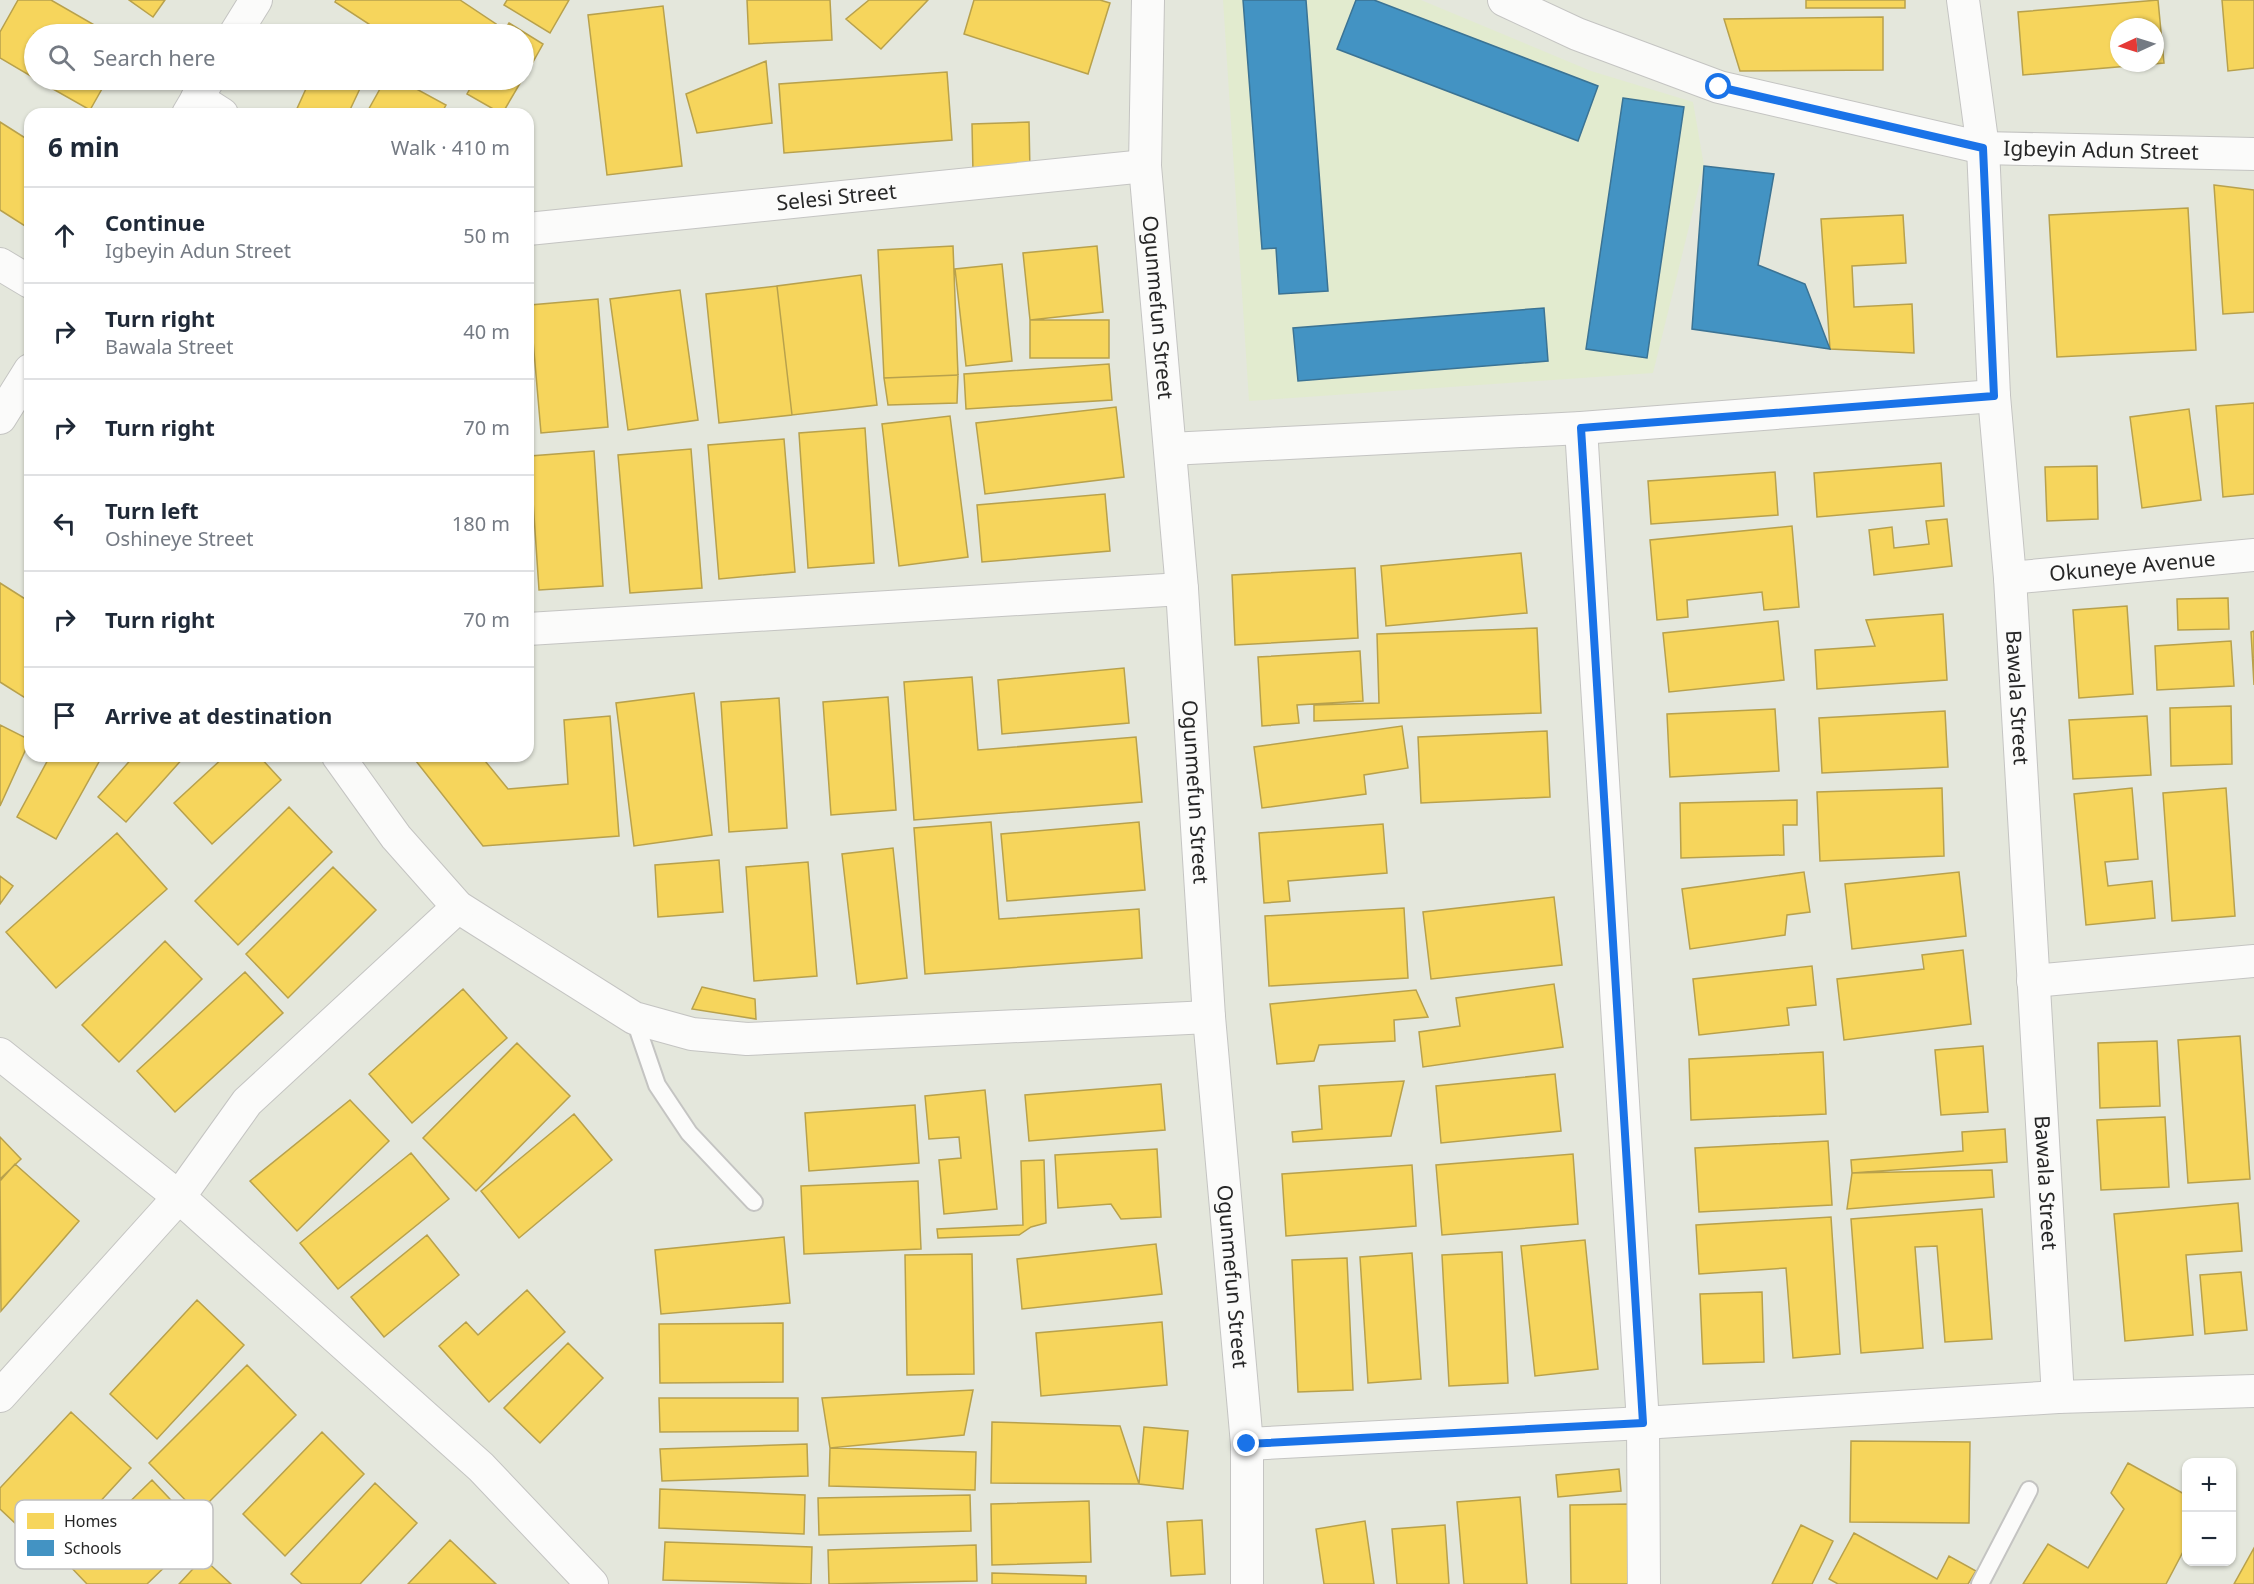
<!DOCTYPE html>
<html lang="en">
<head>
<meta charset="utf-8">
<style>
	:root { --surface:#fff; --page:#f2f2f3; --text:#1f2937; --muted:#747a83; --line:#e0e1e3 }
	body { margin:0; font-family:"Noto Sans",sans-serif; background:var(--page); color:var(--text) }
	.controls { position:absolute; right:18px; bottom:18px; display:grid; overflow:hidden; border-radius:12px; box-shadow:0 2px 4px #0004 }
	.controls button { width:54px; height:54px; display:grid; place-items:center; padding:0; border:0; border-bottom:2px solid var(--line); background:var(--surface); color:var(--text); font:30px sans-serif }
	.compass { position:absolute; left:2110px; top:18px; width:54px; height:54px; border-radius:50%; background:var(--surface); box-shadow:0 2px 4px #0004; rotate:266deg }
	.stop { position:absolute; width:18px; height:18px; margin:-14px; border:4px solid #1a73e8; border-radius:50%; background:#fff }
	.stop.end { background:#1a73e8; border-color:#fff; box-shadow:0 2px 6px #0008 }
	.list { margin:0; padding:0; list-style:none }
	h2 { display:flex; justify-content:space-between; align-items:center; height:78px; margin:0; padding:0 24px; font-size:26px }
	h2 small { font-size:20px; font-weight:400; color:var(--muted) }
	.list li { display:grid; grid-template-columns:39px 1fr auto; gap:18px; align-items:center; box-sizing:border-box; height:96px; padding:0 24px; border-top:2px solid var(--line) }
	.list b { display:block; font-size:22px; white-space:nowrap }
	.list p { margin:0; font-size:20px; white-space:nowrap; color:var(--muted) }
	.list em { font-size:20px; font-style:normal; color:var(--muted) }
	.icon { flex:none; width:33px; height:33px; fill:none; stroke:currentColor; stroke-width:2; stroke-linecap:round; stroke-linejoin:round }
	.map { position:relative; flex:none; width:2254px; height:1584px; overflow:hidden }
	.search { position:absolute; background:var(--surface); box-shadow:0 2px 4px #0004; left:24px; top:24px; width:510px; height:66px; display:flex; align-items:center; gap:15px; box-sizing:border-box; padding:0 21px; border-radius:33px; color:var(--muted); font-size:22px }
	.panel { position:absolute; background:var(--surface); box-shadow:0 2px 4px #0004; left:24px; top:108px; width:510px; height:654px; border-radius:18px }
	.map>svg:first-child { display:block }
</style>
</head>
<body>
<div class="map">
<svg width="2254" height="1584" viewBox="0 0 2254 1584">
	<rect width="100%" height="100%" fill="#e4e7dc"/>
	<path fill="#e2ebcf" d="M1223,0H1421L1591,71L1693,102L1704,166L1653,373L1249,401Z"/>
	<path fill="#f6d55c" stroke="#b8a14c" stroke-width="1.5" fill-rule="evenodd" d="M18,0H51L110,34H34V78L0,58V32Z
		M129,0H165L153,17Z
		M336,0H460L496,24L488,34H384L335,2Z
		M507,0H569L550,33L504,5Z
		M747,0H830L832,40L749,44Z
		M869,0H928L881,49L846,19Z
		M974,0H1100L1110,3L1088,74L964,34Z
		M1806,0H1905V8H1806Z
		M2158,0L2164,63L2023,75L2018,12ZM2119,27H2155V63H2119Z
		M2222,0H2254V68L2228,71Z
		M663,6L682,166L607,175L588,15Z
		M1883,17V70L1740,71L1724,19Z
		M509,23L543,44L524,78V34H502Z
		M766,61L772,123L697,133L686,94Z
		M947,72L952,140L784,153L779,84Z
		M37,80H107L90,110Z
		M310,80H364L348,114H297L295,113Z
		M385,80H400L446,105L441,114H366Z
		M475,80H522L502,114L467,94Z
		M0,122L30,141V218L25,226L0,210Z
		M1029,122L1030,172L973,173L972,124Z
		M2214,185L2254,190V312L2223,314Z
		M2188,208L2196,350L2057,357L2049,215Z
		M1903,215L1906,263L1852,266L1854,307L1912,304L1914,353L1830,349L1821,219Z
		M953,246L958,375L884,378L878,250Z
		M1097,246L1103,312L1030,320L1023,253Z
		M1002,264L1012,361L966,366L955,269Z
		M861,275L877,405L792,415L777,286Z
		M777,286L792,415L719,423L706,294Z
		M680,290L698,420L628,430L610,299Z
		M598,299L608,427L541,433L530,305Z
		M1030,320H1109V358H1030Z
		M1109,364L1112,400L966,409L964,374Z
		M958,375L957,403L888,405L884,378Z
		M2254,403V494L2223,497L2216,406Z
		M1116,407L1124,477L985,494L976,423Z
		M2189,409L2201,500L2142,508L2130,417Z
		M950,416L968,557L899,566L882,424Z
		M865,428L874,563L808,568L799,433Z
		M784,439L795,572L719,579L708,445Z
		M691,449L702,588L630,593L618,455Z
		M594,451L603,586L539,590L530,456Z
		M1941,463L1944,506L1817,517L1814,473Z
		M2097,466L2098,519L2047,521L2045,467Z
		M1775,472L1778,515L1651,524L1648,481Z
		M1105,494L1110,551L982,562L977,505Z
		M1947,519L1952,566L1874,575L1869,530L1892,527L1894,548L1929,544L1926,521Z
		M1792,526L1799,607L1764,610L1762,592L1687,600L1688,617L1657,620L1650,540Z
		M1521,553L1527,613L1386,626L1381,566Z
		M1355,568L1358,638L1235,645L1232,575Z
		M0,583L30,602V701L0,682Z
		M2228,598L2229,629L2178,630L2177,599Z
		M2127,606L2133,694L2079,698L2073,610Z
		M1943,614L1947,680L1817,689L1815,650L1875,646L1866,620Z
		M1778,621L1784,680L1669,692L1663,633Z
		M1537,628L1541,713L1314,721V705L1379,703L1377,634Z
		M2254,631V685L2251,632Z
		M2231,641L2234,686L2157,690L2155,646Z
		M1360,651L1363,701L1297,705L1299,723L1262,726L1258,657Z
		M1124,668L1129,723L1002,734L998,680Z
		M972,677L978,750L1136,737L1142,802L914,820L904,682Z
		M694,693L712,835L634,846L616,703Z
		M888,697L896,810L831,815L823,702Z
		M779,698L787,828L729,832L721,702Z
		M2231,706L2232,764L2171,766L2170,708Z
		M1775,709L1779,771L1670,777L1667,714Z
		M1945,711L1948,767L1822,773L1819,718Z
		M610,716L619,836L483,846L412,756H481L508,789L568,784L564,720Z
		M2147,716L2151,775L2073,779L2069,720Z
		M0,725L30,740L0,806Z
		M1402,726L1408,768L1364,775L1366,794L1262,808L1254,747Z
		M1547,731L1550,797L1421,803L1418,737Z
		M50,756H94L100,760L56,839L17,817Z
		M134,756H185L126,822L98,797Z
		M225,756H259L281,780L212,844L174,803Z
		M1942,788L1944,856L1820,861L1817,792Z
		M2132,788L2138,859L2105,862L2108,886L2152,881L2155,918L2086,925L2074,794Z
		M2226,788L2235,916L2172,921L2163,793Z
		M1797,800V825H1783L1784,855L1681,858L1680,803Z
		M289,807L332,852L238,945L195,901Z
		M991,822L999,919L1139,909L1142,958L925,974L914,828Z
		M1139,822L1145,890L1007,901L1001,834Z
		M1383,824L1387,873L1288,881L1290,901L1264,903L1259,833Z
		M117,833L167,889L56,988L6,932Z
		M893,848L907,978L857,984L842,854Z
		M719,860L723,912L658,917L655,865Z
		M808,862L817,976L754,981L746,867Z
		M333,867L376,910L288,998L246,954Z
		M1804,872L1810,912L1787,915L1785,935L1690,949L1682,889Z
		M1959,872L1966,936L1852,949L1845,884Z
		M0,876L13,886L0,904Z
		M1554,897L1562,965L1431,979L1423,912Z
		M1404,908L1408,978L1269,986L1265,916Z
		M165,941L202,979L119,1062L82,1025Z
		M1963,950L1971,1024L1844,1040L1837,979L1924,969L1922,955Z
		M1812,966L1816,1005L1787,1008L1789,1025L1699,1035L1693,979Z
		M245,972L283,1013L175,1112L137,1071Z
		M1554,984L1563,1047L1423,1067L1419,1032L1460,1026L1456,998Z
		M702,987L755,999L756,1019L692,1009Z
		M463,989L507,1038L412,1123L369,1074Z
		M1416,990L1428,1017L1394,1020L1395,1041L1319,1045L1314,1061L1277,1064L1270,1004Z
		M2240,1036L2250,1179L2188,1183L2178,1040Z
		M2157,1041L2160,1106L2100,1108L2098,1043Z
		M517,1043L570,1096L476,1191L423,1138Z
		M1983,1046L1988,1112L1941,1115L1935,1050Z
		M1823,1052L1826,1114L1691,1120L1689,1059Z
		M1555,1074L1561,1131L1441,1143L1436,1086Z
		M1404,1081L1391,1136L1293,1142L1292,1132L1322,1129L1319,1086Z
		M1161,1084L1165,1130L1029,1141L1025,1095Z
		M985,1090L997,1209L944,1214L939,1160L961,1158L959,1137L929,1139L925,1096Z
		M350,1100L389,1141L297,1231L250,1181Z
		M915,1105L919,1163L809,1171L805,1113Z
		M574,1114L612,1160L519,1238L481,1191Z
		M2165,1117L2169,1187L2101,1190L2097,1120Z
		M2005,1129L2007,1162L1852,1173L1851,1160L1963,1151L1962,1132Z
		M0,1137L21,1159L0,1179Z
		M1828,1141L1832,1205L1699,1212L1695,1148Z
		M1157,1149L1161,1217L1121,1219L1111,1204L1058,1208L1055,1155Z
		M411,1153L449,1199L338,1289L300,1243Z
		M1573,1154L1578,1224L1442,1235L1436,1165Z
		M1044,1160L1046,1223L1031,1227L1019,1235L938,1238L937,1229L1023,1225L1021,1161Z
		M15,1164L79,1221L1,1311L0,1181Z
		M1412,1165L1416,1226L1286,1236L1282,1174Z
		M1992,1170L1994,1197L1847,1209L1852,1173Z
		M918,1181L921,1249L804,1254L801,1186Z
		M2238,1203L2242,1251L2186,1255L2193,1335L2125,1341L2114,1214Z
		M1982,1209L1992,1339L1945,1342L1937,1246L1915,1247L1923,1348L1861,1353L1851,1219Z
		M1831,1217L1840,1354L1793,1358L1786,1268L1699,1274L1696,1225Z
		M427,1235L459,1275L384,1337L351,1297Z
		M784,1237L790,1303L661,1314L655,1250Z
		M1585,1240L1598,1369L1535,1376L1521,1246Z
		M1156,1244L1162,1294L1022,1309L1017,1259Z
		M1502,1252L1508,1383L1449,1386L1442,1255Z
		M1412,1253L1421,1379L1368,1383L1360,1257Z
		M972,1254L974,1374L907,1375L905,1255Z
		M1347,1258L1353,1390L1298,1392L1292,1260Z
		M2241,1272L2247,1330L2205,1334L2200,1275Z
		M527,1290L565,1332L489,1402L439,1346L466,1322L478,1335Z
		M1762,1292L1764,1362L1703,1364L1700,1294Z
		M197,1300L244,1345L157,1439L110,1394Z
		M1162,1322L1167,1385L1041,1396L1036,1333Z
		M783,1323V1382L660,1383L659,1324Z
		M568,1343L603,1378L540,1443L504,1408Z
		M247,1365L296,1415L198,1513L149,1463Z
		M973,1390L964,1435L830,1448L822,1398Z
		M659,1398H798V1431L660,1432Z
		M71,1412L131,1468L50,1556L0,1509V1488Z
		M992,1422L1120,1426L1139,1484L991,1483Z
		M1144,1427L1188,1431L1183,1489L1139,1484Z
		M322,1432L364,1474L285,1556L243,1514Z
		M1851,1441L1970,1442L1969,1523L1850,1522Z
		M807,1444L808,1476L662,1481L660,1449Z
		M830,1448L976,1452L975,1490L829,1486Z
		M2128,1463L2186,1495V1546L2166,1584H2023L2048,1544L2088,1568L2124,1509L2111,1493Z
		M1619,1469L1621,1491L1558,1497L1556,1475Z
		M152,1480L201,1532L147,1584H87L67,1563Z
		M375,1483L417,1523L360,1584H302L291,1574Z
		M660,1489L805,1495L804,1534L659,1528Z
		M970,1495L971,1531L819,1535L818,1498Z
		M1520,1497L1527,1584H1464L1457,1502Z
		M1089,1501L1091,1562L992,1565L991,1504Z
		M1630,1504L1631,1584H1571L1570,1505Z
		M1202,1520L1205,1574L1171,1576L1167,1522Z
		M1365,1521L1374,1584H1324L1316,1529Z
		M1445,1525L1449,1584H1397L1392,1529Z
		M1801,1525L1833,1541L1812,1584H1772Z
		M1854,1533L1937,1579L1949,1556L1976,1571L1968,1584H1838L1829,1579Z
		M450,1540L496,1584H408Z
		M665,1542L812,1547L811,1584L663,1580Z
		M976,1545L977,1581L829,1584L828,1550Z
		M2254,1548V1584H2234Z
		M203,1558L231,1584H179Z
		M992,1573L1086,1576V1584H992Z"/>
	<path fill="#4393c3" stroke="#3b7394" stroke-width="1.5" d="M1243,0H1306L1328,291L1279,294L1276,248L1262,249Z
		M1356,0H1374L1598,86L1578,141L1337,49Z
		M1623,98L1684,107L1647,358L1586,349Z
		M1704,166L1774,174L1758,265L1805,284L1830,349L1692,329Z
		M1544,308L1548,361L1298,381L1293,328Z"/>
	<g fill="none" stroke-linecap="round" stroke-linejoin="round">
		<defs>
			<path id="lane" d="M634,1018L657,1085L689,1133L754,1202
				M1980,1584L2029,1490"/>
			<g id="street">
				<path id="s1" d="M1148,0L1145,166L1182,589L1209,1017L1247,1444V1584"/>
				<path id="s2" d="M1504,0L1577,34L1719,87L1983,148L2254,154"/>
				<path id="s3" d="M1963,0L1983,148L1994,396L2010,578L2058,1397"/>
				<path d="M235,34L256,0"/>
				<path d="M197,98L222,114"/>
				<path d="M188,114L208,80"/>
				<path id="s4" d="M528,229L1145,166"/>
				<path d="M0,264L30,282"/>
				<path d="M0,418L30,370"/>
				<path d="M1581,428L1643,1423L1644,1584"/>
				<path d="M1170,449L1581,428L1994,396"/>
				<path id="s5" d="M2010,578L2254,555"/>
				<path d="M528,629L1182,589"/>
				<path d="M338,756L396,837L458,907L634,1018L692,1034L747,1039L1209,1017"/>
				<path d="M2033,981L2254,961"/>
				<path d="M0,1054L179,1197L481,1467L592,1584"/>
				<path d="M0,1396L179,1197L247,1102L458,907"/>
				<path d="M1247,1444L1643,1423L2058,1397L2254,1391"/>
			</g>
		</defs>
		<use href="#lane" stroke="#c4c4c2" stroke-width="20"/>
		<use href="#street" stroke="#c4c4c2" stroke-width="34"/>
		<use href="#lane" stroke="#fbfbfa" stroke-width="16"/>
		<use href="#street" stroke="#fbfbfa" stroke-width="32"/>
	</g>
	<g fill="none" stroke-linecap="round" stroke-linejoin="round">
		<path stroke="#1a73e8" stroke-width="8" d="M1247,1444L1643,1423L1581,428L1994,396L1983,148L1719,87"/>
	</g>
	<g text-anchor="middle" stroke-width="6" stroke-linejoin="round" paint-order="stroke">
		<g font-size="21" fill="#272727" stroke="#fff">
			<text dy="7" stroke="none"><textPath href="#s2" startOffset="621">Igbeyin Adun Street</textPath></text>
			<text dy="7" stroke="none"><textPath href="#s4" startOffset="310">Selesi Street</textPath></text>
			<text dy="7" stroke="none"><textPath href="#s1" startOffset="308">Ogunmefun Street</textPath></text>
			<text dy="7" stroke="none"><textPath href="#s5" startOffset="123">Okuneye Avenue</textPath></text>
			<text dy="7" stroke="none"><textPath href="#s3" startOffset="700">Bawala Street</textPath></text>
			<text dy="7" stroke="none"><textPath href="#s1" startOffset="794">Ogunmefun Street</textPath></text>
			<text dy="7" stroke="none"><textPath href="#s3" startOffset="1186">Bawala Street</textPath></text>
			<text dy="7" stroke="none"><textPath href="#s1" startOffset="1280">Ogunmefun Street</textPath></text>
		</g>
	</g>
	<rect x="15" y="1500" width="198" height="69" rx="9" fill="#fff" stroke="#bebebe" stroke-width="1.5"/>
	<rect x="27" y="1513" width="27" height="16" fill="#f6d55c"/>
	<rect x="27" y="1540" width="27" height="16" fill="#4393c3"/>
	<g font-size="16" fill="#272727">
		<text x="64" y="1527">Homes</text>
		<text x="64" y="1554">Schools</text>
	</g>
</svg>
<div class="controls">
<button>+</button>
<button>−</button>
</div>
<svg class="compass" viewBox="-18 -18 36 36"><path d="M0-13l5 13h-10z" fill="#e53935"/><path d="M0 13l5-13h-10z" fill="#747a83"/></svg>
<div class="stop" style="left:1719px;top:87px"></div>
<div class="stop end" style="left:1247px;top:1444px"></div>
<div class="search"><svg class="icon" aria-label="search" viewBox="0 0 24 24"><circle cx="10" cy="10" r="6"/><path d="M15 15l6 6"/></svg>Search here</div>
<section class="panel">
<h2>6 min<small>Walk · 410 m</small></h2>
<ul class="list">
<li><svg class="icon" aria-label="ahead" viewBox="0 0 24 24"><path d="M12 20V5M6 11l6-6 6 6"/></svg><div><b>Continue</b><p>Igbeyin Adun Street</p></div><em>50 m</em></li>
<li><svg class="icon" aria-label="right" viewBox="0 0 24 24"><path d="M7 20v-9h11M14 6l5 5-5 5"/></svg><div><b>Turn right</b><p>Bawala Street</p></div><em>40 m</em></li>
<li><svg class="icon" aria-label="right" viewBox="0 0 24 24"><path d="M7 20v-9h11M14 6l5 5-5 5"/></svg><div><b>Turn right</b></div><em>70 m</em></li>
<li><svg class="icon" aria-label="left" viewBox="0 0 24 24"><path d="M17 20v-9H6M10 6l-5 5 5 5"/></svg><div><b>Turn left</b><p>Oshineye Street</p></div><em>180 m</em></li>
<li><svg class="icon" aria-label="right" viewBox="0 0 24 24"><path d="M7 20v-9h11M14 6l5 5-5 5"/></svg><div><b>Turn right</b></div><em>70 m</em></li>
<li><svg class="icon" aria-label="arrive" viewBox="0 0 24 24"><path d="M6 21V4h12l-3 4 3 4H6"/></svg><div><b>Arrive at destination</b></div></li>
</ul>
</section>
</div>
</body>
</html>
